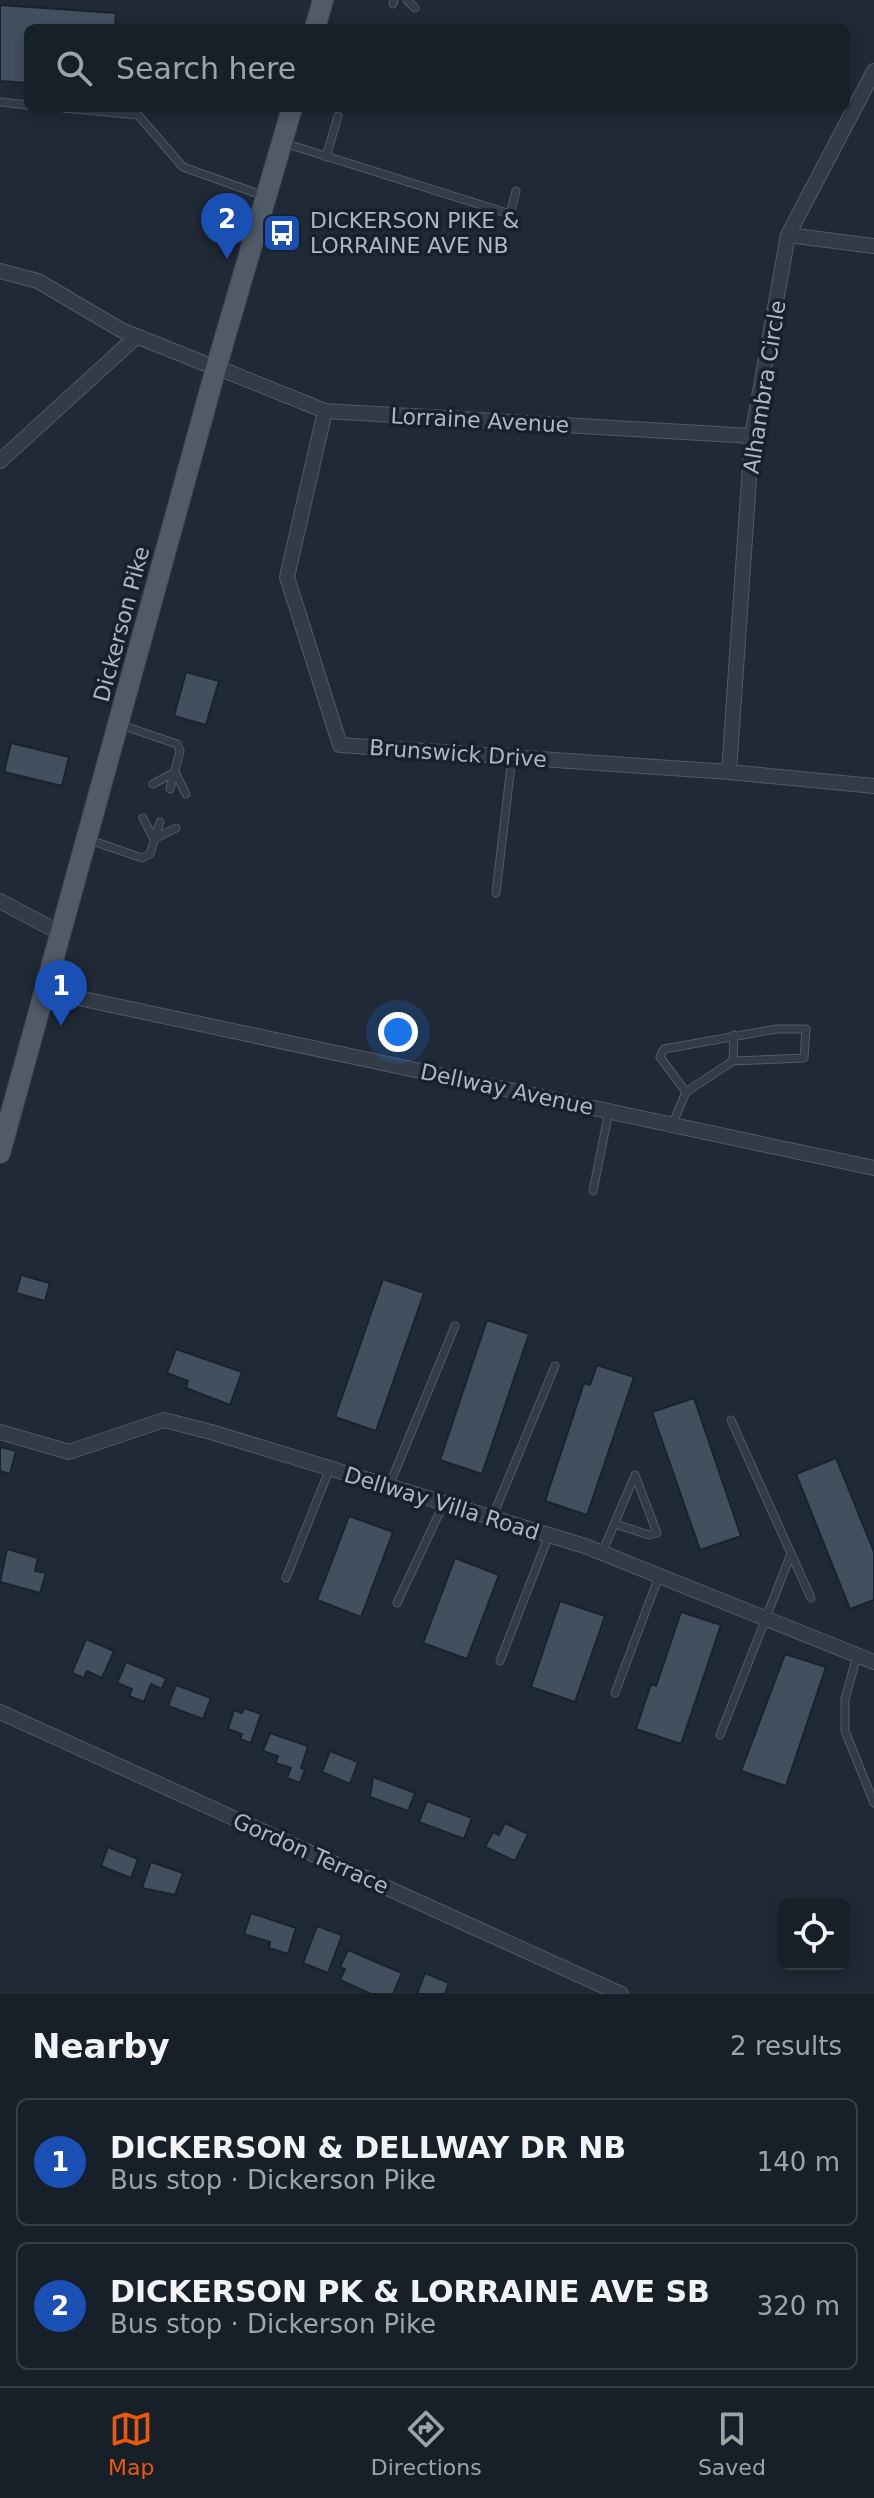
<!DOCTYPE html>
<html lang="en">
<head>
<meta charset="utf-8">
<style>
	:root { --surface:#172028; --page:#202830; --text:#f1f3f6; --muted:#9ea3a8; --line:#363e45; --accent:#ea580c }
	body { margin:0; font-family:"DejaVu Sans",sans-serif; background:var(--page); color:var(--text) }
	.controls { position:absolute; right:24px; bottom:24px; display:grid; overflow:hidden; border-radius:12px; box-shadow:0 4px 12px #0003 }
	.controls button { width:72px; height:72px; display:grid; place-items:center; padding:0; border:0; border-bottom:2px solid var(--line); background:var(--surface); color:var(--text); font:40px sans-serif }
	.you { position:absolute; left:398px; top:1032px; width:28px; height:28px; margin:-20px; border:6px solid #fff; border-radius:50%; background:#1a73e8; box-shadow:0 0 0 12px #1a73e833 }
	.badge { display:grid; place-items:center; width:52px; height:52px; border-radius:50%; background:var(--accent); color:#fff; font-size:26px; font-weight:700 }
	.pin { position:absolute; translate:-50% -66px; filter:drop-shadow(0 2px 4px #0008) }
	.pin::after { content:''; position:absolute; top:42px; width:28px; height:24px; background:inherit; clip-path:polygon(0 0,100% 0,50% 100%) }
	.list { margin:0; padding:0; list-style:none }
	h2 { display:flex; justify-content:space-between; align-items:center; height:104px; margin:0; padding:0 32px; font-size:34px }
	h2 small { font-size:26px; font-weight:400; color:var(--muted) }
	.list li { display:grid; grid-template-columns:52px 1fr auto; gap:24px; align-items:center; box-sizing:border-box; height:128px; margin:0 16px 16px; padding:0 16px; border:2px solid var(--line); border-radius:12px }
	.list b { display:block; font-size:30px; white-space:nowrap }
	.list p { margin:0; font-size:26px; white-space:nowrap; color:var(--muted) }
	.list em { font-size:26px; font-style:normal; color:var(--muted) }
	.icon { flex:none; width:44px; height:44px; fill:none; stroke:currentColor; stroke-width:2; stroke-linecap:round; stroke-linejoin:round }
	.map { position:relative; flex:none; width:874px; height:1994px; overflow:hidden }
	.search { position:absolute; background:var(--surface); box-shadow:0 4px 12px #0003; left:24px; right:24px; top:24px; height:88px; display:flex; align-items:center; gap:20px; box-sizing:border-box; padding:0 28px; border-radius:12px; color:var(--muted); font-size:30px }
	.sheet { height:392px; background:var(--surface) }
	nav { display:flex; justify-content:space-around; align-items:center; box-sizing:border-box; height:112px; border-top:2px solid var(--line); background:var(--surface); font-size:22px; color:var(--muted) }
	nav a { display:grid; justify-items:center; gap:4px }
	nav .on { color:var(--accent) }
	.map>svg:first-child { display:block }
</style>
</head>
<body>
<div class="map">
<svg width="874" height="1994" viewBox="0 0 874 1994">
	<rect width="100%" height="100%" fill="#1f2a36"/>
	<path fill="#414f5e" stroke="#1a232d" stroke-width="2" d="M0,5L116,13L115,28H28V83L0,81Z
		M186,672L219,681L206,725L174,716Z
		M11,743L69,757L62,786L4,772Z
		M21,1275L50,1283L45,1301L16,1293Z
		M383,1279L424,1293L376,1431L335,1417Z
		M487,1320L529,1334L482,1474L440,1460Z
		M176,1349L242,1372L230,1405L186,1388L188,1381L167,1373Z
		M597,1365L634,1377L587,1515L545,1501L584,1383L590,1385Z
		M694,1398L741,1536L700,1550L652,1412Z
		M0,1447L16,1451L10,1474L0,1471Z
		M836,1458L874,1552V1600L850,1609L796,1474Z
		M349,1516L393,1532L361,1617L317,1600Z
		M7,1549L38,1558L35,1571L46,1573L40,1593L0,1582Z
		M455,1558L499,1575L467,1659L423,1643Z
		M560,1601L605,1616L575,1702L531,1687Z
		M681,1612L721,1625L681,1744L636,1729L651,1684L656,1686Z
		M86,1639L114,1651L102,1678L87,1671L84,1678L72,1673Z
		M785,1654L826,1667L786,1786L741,1771Z
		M126,1662L166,1678L162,1689L151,1684L144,1702L129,1696L132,1689L117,1683Z
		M176,1685L211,1698L203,1719L168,1706Z
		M244,1708L261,1714L251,1743L240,1739L242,1734L228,1729L234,1710L242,1713Z
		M270,1733L308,1746L301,1768L305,1769L300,1783L287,1778L291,1768L275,1763L278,1756L263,1751Z
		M330,1751L358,1762L350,1784L322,1772Z
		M373,1777L415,1793L408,1811L370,1797Z
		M427,1801L472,1818L464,1839L419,1822Z
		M505,1823L528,1834L515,1861L485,1847L493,1832L499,1835Z
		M108,1847L138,1859L131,1878L101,1866Z
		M151,1862L183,1873L175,1895L142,1888Z
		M251,1913L296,1928L288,1954L269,1948L270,1942L244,1934Z
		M317,1926L342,1935L328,1973L303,1963Z
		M348,1950L402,1973L393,1994H371L340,1980L345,1969L340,1967Z
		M425,1973L449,1983L445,1994H417Z"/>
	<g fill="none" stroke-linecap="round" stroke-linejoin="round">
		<defs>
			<path id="service" d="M407,0L415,8
				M393,4L394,0
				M0,102L28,105
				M63,108L138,115L183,167L264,196
				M284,143L510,214L516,191
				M326,157L338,116
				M121,725L177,744L180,751L170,789
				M175,772L186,794
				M153,784L175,772
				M143,818L154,839
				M154,839L176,828
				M90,840L142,858L150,854L160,822
				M496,893L512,757
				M733,1061L734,1035
				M672,1125L686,1092L733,1061L804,1058L806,1029H776L664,1049L660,1057L686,1092
				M593,1191L609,1111
				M731,1420L811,1598
				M389,1486L455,1326
				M492,1518L555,1366
				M602,1553L635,1475L657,1533L649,1535L615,1524
				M286,1578L330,1468
				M397,1603L444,1503
				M857,1656L845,1699V1731L874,1803
				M500,1661L549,1535
				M615,1693L659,1576
				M720,1735L791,1554"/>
			<path id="minor" d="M788,235L874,246
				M0,271L38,281L121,330L216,368
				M216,367L325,411L752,436
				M325,411L287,577L340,745L729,772L874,786
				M0,461L136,337
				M729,772L752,436L788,235L874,71
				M0,901L62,934
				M46,991L874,1168
				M0,1432L69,1452L164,1420L211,1432L585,1546L874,1662
				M0,1712L621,1994"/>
			<path id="primary" d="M315,28L323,0
				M0,1153L216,368L292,108"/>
		</defs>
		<use href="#service" stroke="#505965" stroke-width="9"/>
		<use href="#minor" stroke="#505965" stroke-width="16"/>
		<use href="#primary" stroke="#3c4550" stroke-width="22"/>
		<use href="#service" stroke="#323c47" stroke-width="7"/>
		<use href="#minor" stroke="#323c47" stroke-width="14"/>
		<use href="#primary" stroke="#505b67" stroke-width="20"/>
	</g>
	<defs>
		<symbol id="bus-square" viewBox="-11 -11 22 22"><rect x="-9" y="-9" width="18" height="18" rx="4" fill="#1a4fb4" stroke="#18212b"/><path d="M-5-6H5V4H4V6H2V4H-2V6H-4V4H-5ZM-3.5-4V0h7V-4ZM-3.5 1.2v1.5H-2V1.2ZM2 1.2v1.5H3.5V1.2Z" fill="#fff"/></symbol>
	</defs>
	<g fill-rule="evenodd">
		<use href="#bus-square" x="260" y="211" width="44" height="44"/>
	</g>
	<g text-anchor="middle" stroke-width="7" stroke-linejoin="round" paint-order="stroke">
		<g font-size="22" fill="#acb6c4" stroke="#18212b" text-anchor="start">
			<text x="310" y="228">DICKERSON PIKE &amp;<tspan x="310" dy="25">LORRAINE AVE NB</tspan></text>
		</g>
		<g font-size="22" fill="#acb6c4" stroke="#18212b">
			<text transform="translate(764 387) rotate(-81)" y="8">Alhambra Circle</text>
			<text transform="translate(480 420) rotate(3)" y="8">Lorraine Avenue</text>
			<text transform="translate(121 624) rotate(-75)" y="8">Dickerson Pike</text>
			<text transform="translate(458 753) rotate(4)" y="8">Brunswick Drive</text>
			<text transform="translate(507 1089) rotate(12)" y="8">Dellway Avenue</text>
			<text transform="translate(442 1503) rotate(17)" y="8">Dellway Villa Road</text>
			<text transform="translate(311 1853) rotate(24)" y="8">Gordon Terrace</text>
		</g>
	</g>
</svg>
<div class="controls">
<button><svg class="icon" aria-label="locate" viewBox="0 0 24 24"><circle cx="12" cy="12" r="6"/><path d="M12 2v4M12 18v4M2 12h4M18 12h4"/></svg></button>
</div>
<div class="you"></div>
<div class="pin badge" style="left:61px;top:1026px;background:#1a4fb4">1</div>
<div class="pin badge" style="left:227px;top:259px;background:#1a4fb4">2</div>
<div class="search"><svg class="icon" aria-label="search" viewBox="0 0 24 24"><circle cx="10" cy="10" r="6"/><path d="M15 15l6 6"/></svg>Search here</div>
</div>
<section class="sheet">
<h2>Nearby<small>2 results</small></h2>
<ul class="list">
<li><span class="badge" style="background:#1a4fb4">1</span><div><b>DICKERSON &amp; DELLWAY DR NB</b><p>Bus stop · Dickerson Pike</p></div><em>140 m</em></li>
<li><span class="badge" style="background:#1a4fb4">2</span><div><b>DICKERSON PK &amp; LORRAINE AVE SB</b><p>Bus stop · Dickerson Pike</p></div><em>320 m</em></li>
</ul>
</section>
<nav>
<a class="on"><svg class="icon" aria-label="map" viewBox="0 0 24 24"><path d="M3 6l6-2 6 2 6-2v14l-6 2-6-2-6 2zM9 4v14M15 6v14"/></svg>Map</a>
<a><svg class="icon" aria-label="directions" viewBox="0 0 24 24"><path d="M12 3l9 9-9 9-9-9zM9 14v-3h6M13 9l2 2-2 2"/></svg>Directions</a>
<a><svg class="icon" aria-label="saved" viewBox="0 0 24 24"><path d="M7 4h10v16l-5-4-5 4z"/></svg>Saved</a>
</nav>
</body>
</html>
